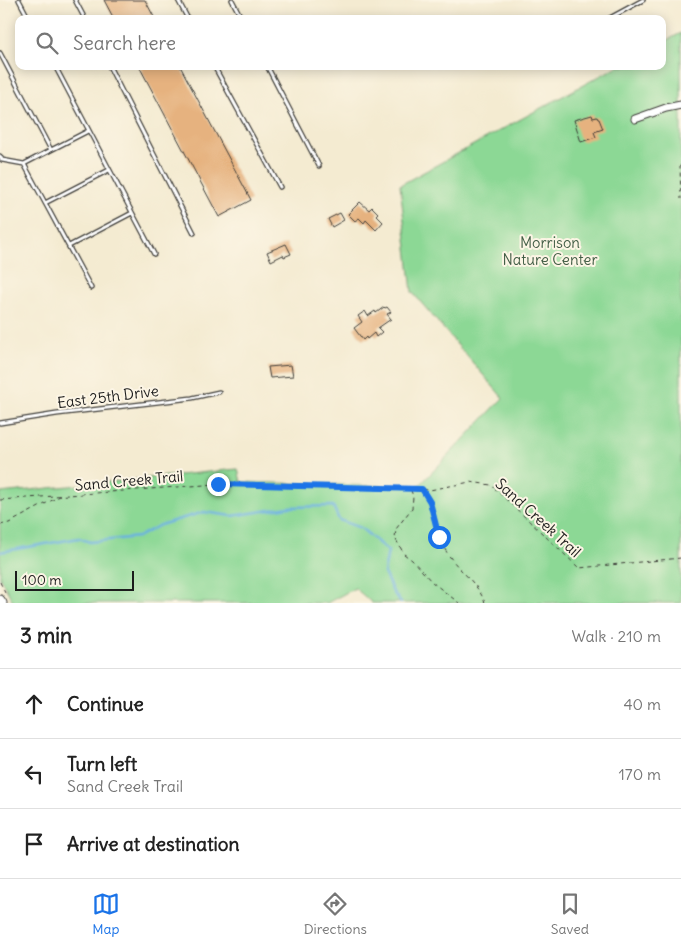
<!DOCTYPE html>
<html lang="en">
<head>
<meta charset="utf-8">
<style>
	:root { --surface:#fff; --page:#f6f6f6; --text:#222; --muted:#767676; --line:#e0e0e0; --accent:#1a73e8 }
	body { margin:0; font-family:Delius,sans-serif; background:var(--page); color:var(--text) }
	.scale { position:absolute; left:15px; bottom:12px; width:119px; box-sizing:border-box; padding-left:5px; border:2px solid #1c1c1c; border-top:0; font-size:14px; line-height:18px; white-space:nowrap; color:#1c1c1c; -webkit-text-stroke:4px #fcf5e5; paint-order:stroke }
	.stop { position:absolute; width:15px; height:15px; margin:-11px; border:4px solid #1a73e8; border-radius:50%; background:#fff }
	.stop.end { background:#1a73e8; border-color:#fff; box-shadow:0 1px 5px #0008 }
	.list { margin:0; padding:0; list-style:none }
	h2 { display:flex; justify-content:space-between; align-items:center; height:65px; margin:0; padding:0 20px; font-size:21px }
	h2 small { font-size:16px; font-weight:400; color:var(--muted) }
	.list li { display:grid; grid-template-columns:32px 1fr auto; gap:15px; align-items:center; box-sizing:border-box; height:70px; padding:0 20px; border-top:1px solid var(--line) }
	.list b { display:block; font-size:19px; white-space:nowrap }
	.list p { margin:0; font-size:16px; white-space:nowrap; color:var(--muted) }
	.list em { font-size:16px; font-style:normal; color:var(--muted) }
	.icon { flex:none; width:28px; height:28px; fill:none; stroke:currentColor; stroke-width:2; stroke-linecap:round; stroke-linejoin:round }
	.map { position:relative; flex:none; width:681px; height:603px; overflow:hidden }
	.search { position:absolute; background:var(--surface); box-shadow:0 2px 12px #0003; left:15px; right:15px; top:15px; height:55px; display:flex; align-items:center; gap:12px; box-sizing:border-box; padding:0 18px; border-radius:10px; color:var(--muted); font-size:19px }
	.sheet { height:275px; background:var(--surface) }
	nav { display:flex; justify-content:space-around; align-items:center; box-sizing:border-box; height:70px; border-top:1px solid var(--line); background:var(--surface); font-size:14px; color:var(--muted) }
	nav a { display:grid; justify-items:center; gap:2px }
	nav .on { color:var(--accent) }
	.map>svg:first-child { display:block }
</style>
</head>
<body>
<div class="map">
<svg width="681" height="603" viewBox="0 0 681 603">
	<rect width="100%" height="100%" fill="#fcf5e5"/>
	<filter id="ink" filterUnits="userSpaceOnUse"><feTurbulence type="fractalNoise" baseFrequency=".02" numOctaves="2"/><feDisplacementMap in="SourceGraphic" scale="10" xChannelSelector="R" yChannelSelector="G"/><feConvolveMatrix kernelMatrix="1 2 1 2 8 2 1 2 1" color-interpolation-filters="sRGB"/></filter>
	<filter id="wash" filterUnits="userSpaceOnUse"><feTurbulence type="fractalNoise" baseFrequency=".0096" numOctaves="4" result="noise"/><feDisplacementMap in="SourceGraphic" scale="20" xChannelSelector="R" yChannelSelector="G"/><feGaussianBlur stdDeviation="1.12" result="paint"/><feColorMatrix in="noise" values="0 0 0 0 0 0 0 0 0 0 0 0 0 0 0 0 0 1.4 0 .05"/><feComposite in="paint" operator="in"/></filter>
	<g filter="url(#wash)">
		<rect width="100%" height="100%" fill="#f4ebd1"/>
		<path fill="#8cd895" stroke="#547a58" d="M681,33V603H372L355,588L327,603H14L0,578V493L238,469L241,482L418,487L503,398L412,292L400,185L618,66H662V43Z"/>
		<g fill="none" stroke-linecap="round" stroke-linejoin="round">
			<path stroke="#69b0e0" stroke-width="2.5" d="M0,552L79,538L90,542L138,537L160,525L204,512L232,516L289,507L333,506L339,520L361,528L388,551L384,573L393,592L401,603"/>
		</g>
		<g id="blocks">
			<path fill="#e6b27f" d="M104,0H145L155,19H114Z
				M139,66H180L251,200L219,217Z
				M592,115L593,118L597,117L598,119H599L603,129L594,132L596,137L581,142L574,120Z
				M360,202L369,210L372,207L378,213L376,215L383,222L376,230L366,220L364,223L359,218L355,221L348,214Z
				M340,213L344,220L332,227L328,219Z
				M286,244L291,254L284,257L283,255L271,261L267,252Z
				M384,307L385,308L387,307L391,312L387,314L391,319L378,328L382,332L376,337L374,333L367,339L366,337L363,340L354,328L362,322L358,316L365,311L368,316L375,311L376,313Z
				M291,365L293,376L270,378L268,367Z"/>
		</g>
	</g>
	<g filter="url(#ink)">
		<use href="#blocks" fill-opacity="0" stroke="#3c3b37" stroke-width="1"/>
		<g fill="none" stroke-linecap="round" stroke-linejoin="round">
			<defs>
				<path id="service" d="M19,0L29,19
					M75,0L85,19
					M178,0L188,19
					M232,0L242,19
					M608,19L643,0
					M0,53L51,150L88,131
					M55,66L154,254
					M109,66L194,233
					M214,66L280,187
					M267,66L319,166
					M0,156L2,160L24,164L51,150
					M24,164L91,288
					M45,203L109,170
					M69,246L132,213
					M0,423L57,414L192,398L219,392"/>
				<path id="minor" d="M635,119L666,108L681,105"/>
				<path id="secondary" d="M0,600L2,603"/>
			</defs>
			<use href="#service" stroke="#3c3b37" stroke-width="5.5"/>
			<use href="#minor" stroke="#3c3b37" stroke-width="9"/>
			<use href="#secondary" stroke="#3c3b37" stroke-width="11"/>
			<path stroke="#3c3b37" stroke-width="1" stroke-dasharray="4 4" stroke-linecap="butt" d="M681,165L680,166L681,199
				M411,490L413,497L412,508L396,529L395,538L404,554L412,560L432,582L459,603
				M422,490C425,494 429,499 430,503C437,519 437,536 446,551C457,570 478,582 485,603
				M0,500L218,484L430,490L470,482L491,485L579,568L681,558
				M0,525L9,523L60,496
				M0,582L5,593"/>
			<use href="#service" stroke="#fff" stroke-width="3"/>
			<use href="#minor" stroke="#fff" stroke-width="7"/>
			<use href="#secondary" stroke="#fff" stroke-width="9"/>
		</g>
	</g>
	<g fill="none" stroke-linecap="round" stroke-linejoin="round" filter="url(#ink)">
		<path stroke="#1a73e8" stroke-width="6" d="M218,484L422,489L430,502L439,537"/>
	</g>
	<g text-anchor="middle" stroke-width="4" stroke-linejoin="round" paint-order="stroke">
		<g font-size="15" fill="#435e46" stroke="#fcf5e5">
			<text x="550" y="248">Morrison<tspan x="550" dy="17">Nature Center</tspan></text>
		</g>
		<g font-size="15" fill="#1c1c1c" stroke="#fcf5e5">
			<text transform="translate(108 397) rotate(-7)" y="5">East 25th Drive</text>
			<text transform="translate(129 481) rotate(-5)" y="5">Sand Creek Trail</text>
			<text transform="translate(538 518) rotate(42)" y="5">Sand Creek Trail</text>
		</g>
	</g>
</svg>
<div class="scale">100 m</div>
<div class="stop" style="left:439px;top:537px"></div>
<div class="stop end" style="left:218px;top:484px"></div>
<div class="search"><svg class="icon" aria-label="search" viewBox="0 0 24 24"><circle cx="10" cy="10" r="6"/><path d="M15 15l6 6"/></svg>Search here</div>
</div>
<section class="sheet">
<h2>3 min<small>Walk · 210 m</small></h2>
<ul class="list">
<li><svg class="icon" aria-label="ahead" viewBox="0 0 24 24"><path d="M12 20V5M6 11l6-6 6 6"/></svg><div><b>Continue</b></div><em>40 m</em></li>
<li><svg class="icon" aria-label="left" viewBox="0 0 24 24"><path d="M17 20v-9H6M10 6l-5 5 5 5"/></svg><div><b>Turn left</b><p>Sand Creek Trail</p></div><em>170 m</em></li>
<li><svg class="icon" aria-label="arrive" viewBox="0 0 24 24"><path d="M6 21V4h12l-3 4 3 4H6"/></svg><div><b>Arrive at destination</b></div></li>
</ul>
</section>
<nav>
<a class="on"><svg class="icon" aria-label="map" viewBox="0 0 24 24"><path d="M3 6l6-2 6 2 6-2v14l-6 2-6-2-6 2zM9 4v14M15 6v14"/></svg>Map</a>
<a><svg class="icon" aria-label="directions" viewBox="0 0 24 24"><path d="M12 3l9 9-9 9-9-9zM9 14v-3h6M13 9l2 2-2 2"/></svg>Directions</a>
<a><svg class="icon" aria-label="saved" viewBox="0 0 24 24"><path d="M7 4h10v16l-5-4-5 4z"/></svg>Saved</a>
</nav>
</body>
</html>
